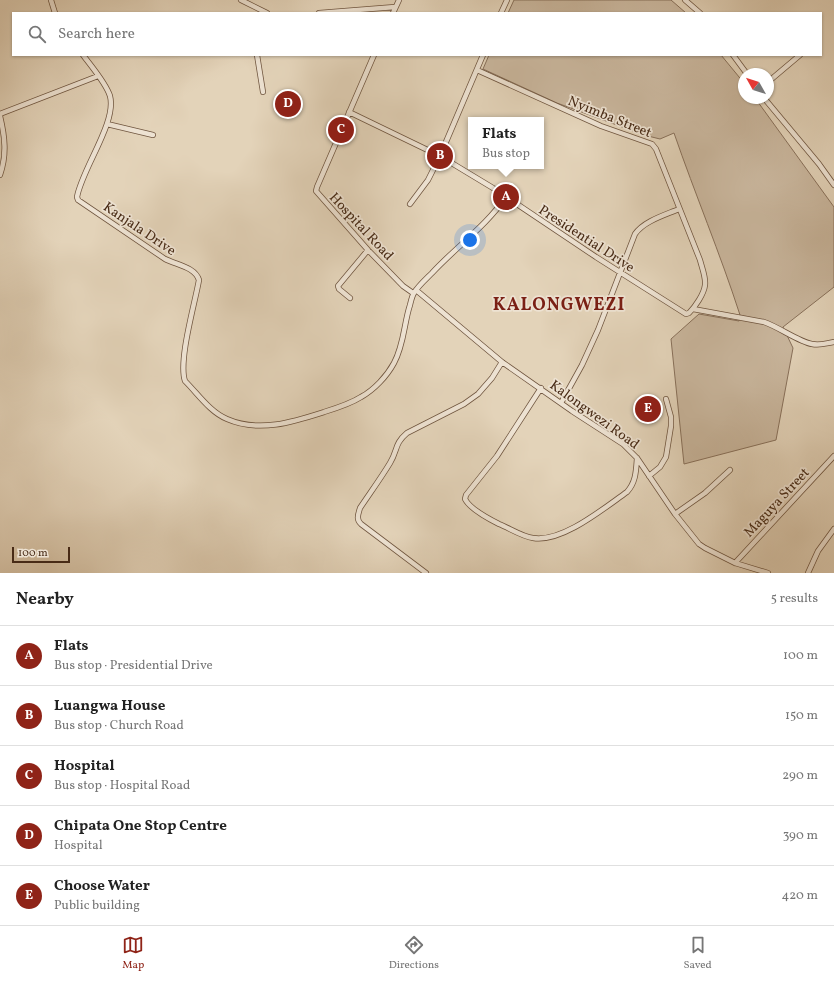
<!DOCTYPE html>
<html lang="en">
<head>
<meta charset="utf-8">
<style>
	:root { --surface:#fff; --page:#f6f6f6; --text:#222; --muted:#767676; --line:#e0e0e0; --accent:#8f2418 }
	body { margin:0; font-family:Vollkorn,serif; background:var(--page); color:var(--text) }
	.compass { position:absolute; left:738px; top:68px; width:36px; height:36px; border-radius:50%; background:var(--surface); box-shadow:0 1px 3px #0004; rotate:309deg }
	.scale { position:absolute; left:12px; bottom:10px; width:58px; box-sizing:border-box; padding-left:4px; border:2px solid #482b16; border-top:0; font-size:11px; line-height:14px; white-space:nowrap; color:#482b16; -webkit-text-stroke:3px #ede2d2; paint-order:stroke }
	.you { position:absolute; left:470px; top:240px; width:14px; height:14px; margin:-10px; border:3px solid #fff; border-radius:50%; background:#1a73e8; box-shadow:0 0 0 6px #1a73e833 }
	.badge { display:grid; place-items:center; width:26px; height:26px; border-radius:50%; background:var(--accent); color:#fff; font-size:13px; font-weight:700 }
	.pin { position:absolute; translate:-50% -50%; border:2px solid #fff; box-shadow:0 1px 4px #0006 }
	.popup { position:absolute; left:468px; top:117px; width:76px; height:52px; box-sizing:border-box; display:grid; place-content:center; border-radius:0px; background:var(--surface); filter:drop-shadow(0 1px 3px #0005); font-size:13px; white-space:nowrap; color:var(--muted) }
	.popup b { font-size:15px; color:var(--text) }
	.popup::after { content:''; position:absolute; left:50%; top:100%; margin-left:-8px; border:8px solid transparent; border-top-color:var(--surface) }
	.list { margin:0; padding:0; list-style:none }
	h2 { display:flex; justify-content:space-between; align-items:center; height:52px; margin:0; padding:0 16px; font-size:17px }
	h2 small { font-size:13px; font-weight:400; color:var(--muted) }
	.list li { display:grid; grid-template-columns:26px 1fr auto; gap:12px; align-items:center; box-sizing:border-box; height:60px; padding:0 16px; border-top:1px solid var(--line) }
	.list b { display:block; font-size:15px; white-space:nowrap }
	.list p { margin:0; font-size:13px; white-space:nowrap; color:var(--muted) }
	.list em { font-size:13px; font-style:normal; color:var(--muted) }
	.icon { flex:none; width:22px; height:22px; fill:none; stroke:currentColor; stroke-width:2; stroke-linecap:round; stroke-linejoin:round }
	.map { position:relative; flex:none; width:834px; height:573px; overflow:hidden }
	.search { position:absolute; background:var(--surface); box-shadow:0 1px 3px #0004; left:12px; right:12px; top:12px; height:44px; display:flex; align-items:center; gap:10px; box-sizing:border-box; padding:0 14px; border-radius:0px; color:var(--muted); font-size:15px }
	.sheet { height:352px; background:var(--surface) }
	nav { display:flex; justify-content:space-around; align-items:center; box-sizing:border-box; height:56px; border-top:1px solid var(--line); background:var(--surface); font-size:11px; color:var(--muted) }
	nav a { display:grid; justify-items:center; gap:2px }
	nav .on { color:var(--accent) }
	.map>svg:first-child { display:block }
</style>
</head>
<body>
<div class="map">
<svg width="834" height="573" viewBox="0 0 834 573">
	<rect width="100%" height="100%" fill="#e3d3b9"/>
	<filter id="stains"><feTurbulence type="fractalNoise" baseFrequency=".005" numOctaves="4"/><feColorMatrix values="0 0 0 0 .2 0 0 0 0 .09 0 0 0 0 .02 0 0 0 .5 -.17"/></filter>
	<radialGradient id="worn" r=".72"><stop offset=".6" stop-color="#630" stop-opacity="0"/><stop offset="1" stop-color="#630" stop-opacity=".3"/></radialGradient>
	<path fill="#c9b69d" stroke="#88705a" d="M514,0H671L686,13H508Z
		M489,55H721L744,83V98H755L834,207V287L783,327L793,348L776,440L684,464L671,339L699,314L739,321L740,315C720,253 695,194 674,133L660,139L644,135L557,103L483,69Z"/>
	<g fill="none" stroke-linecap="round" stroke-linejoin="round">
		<defs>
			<path id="minor" d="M51,0L55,13
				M241,0L267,13
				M685,0L700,13
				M319,13L395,7
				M393,13L399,0
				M501,13L507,0
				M83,55C91,66 106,83 110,96C117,122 82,169 77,197L78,200L165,259C177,265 195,267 199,280C195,303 178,361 185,381C198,394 210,412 227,419C259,433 293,422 324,412C337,408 350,404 361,397C374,390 387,376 394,363C404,345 404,323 410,305C411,301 412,296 414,293C418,286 426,279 432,273C456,247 486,226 506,197
				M257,55L263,92
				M374,55L317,187L316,191L368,250L403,286L413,293
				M733,55L747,74
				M768,82L800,55
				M764,98L819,164L834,185
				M349,112L440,156L493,188L596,257L686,314L689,313C695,307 704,294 705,285C706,277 702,268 700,260L656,149L652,144L601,126L477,70
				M0,114L98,76
				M0,116C5,137 7,155 0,175
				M107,124L153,135
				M410,204L428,180L440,156L483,55
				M416,290L502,362L572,411L623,444L637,458L675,514L699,544L705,548L735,563L768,573
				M350,298L339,289L338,286L368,250
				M693,309L764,322C779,327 799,342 812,344C820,346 827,343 834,342
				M541,388L497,456L466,495L465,499C470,509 489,519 499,524C509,528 523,537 533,538C562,543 604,508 627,492C636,482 636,471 637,458
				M561,403L582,365L598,330L635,234C644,221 665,215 679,209
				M649,476L660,467L666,457L671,426V417L666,399
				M675,514L705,493L730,470
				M735,563L834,456
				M426,573L361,524C356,519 358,515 360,508C370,493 381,478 390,463C398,450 394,444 407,433L464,404L478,394L492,378L502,362
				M808,573L818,551L834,529"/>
		</defs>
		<use href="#minor" stroke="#6f553f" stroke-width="6"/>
		<use href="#minor" stroke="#ede2d2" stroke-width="4.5"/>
	</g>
	<g text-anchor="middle" stroke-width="3.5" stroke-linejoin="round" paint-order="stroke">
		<g font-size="14" fill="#482b16" stroke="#ede2d2">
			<text transform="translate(610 116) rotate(22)" y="5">Nyimba Street</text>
			<text transform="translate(362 226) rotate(47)" y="5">Hospital Road</text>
			<text transform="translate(140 228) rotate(34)" y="5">Kanjala Drive</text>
			<text transform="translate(587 238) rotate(33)" y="5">Presidential Drive</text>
			<text transform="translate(595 414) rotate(36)" y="5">Kalongwezi Road</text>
			<text transform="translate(776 502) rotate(-47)" y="5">Maguya Street</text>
		</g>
		<g font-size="18" font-weight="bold" letter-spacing="1" fill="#7a1f14" stroke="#ede2d2">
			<text x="559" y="310">KALONGWEZI</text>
		</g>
	</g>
	<rect width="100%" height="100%" filter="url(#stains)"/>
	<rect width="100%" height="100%" fill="url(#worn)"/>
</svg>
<svg class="compass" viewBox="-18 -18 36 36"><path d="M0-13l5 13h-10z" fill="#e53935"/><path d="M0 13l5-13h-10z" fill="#767676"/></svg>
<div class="scale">100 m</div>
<div class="you"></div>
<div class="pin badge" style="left:506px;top:197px">A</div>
<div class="popup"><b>Flats</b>Bus stop</div>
<div class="pin badge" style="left:440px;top:156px">B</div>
<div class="pin badge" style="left:341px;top:130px">C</div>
<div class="pin badge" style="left:288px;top:104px">D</div>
<div class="pin badge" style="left:648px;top:409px">E</div>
<div class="search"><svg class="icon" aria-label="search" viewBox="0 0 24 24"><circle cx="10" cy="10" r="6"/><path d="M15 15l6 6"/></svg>Search here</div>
</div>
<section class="sheet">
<h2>Nearby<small>5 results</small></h2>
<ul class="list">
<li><span class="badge">A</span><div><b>Flats</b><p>Bus stop · Presidential Drive</p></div><em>100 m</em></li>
<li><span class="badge">B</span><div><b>Luangwa House</b><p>Bus stop · Church Road</p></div><em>150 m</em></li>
<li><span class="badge">C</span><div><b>Hospital</b><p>Bus stop · Hospital Road</p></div><em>290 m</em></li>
<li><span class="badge">D</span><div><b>Chipata One Stop Centre</b><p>Hospital</p></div><em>390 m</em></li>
<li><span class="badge">E</span><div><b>Choose Water</b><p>Public building</p></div><em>420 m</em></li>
</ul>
</section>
<nav>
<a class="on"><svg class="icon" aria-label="map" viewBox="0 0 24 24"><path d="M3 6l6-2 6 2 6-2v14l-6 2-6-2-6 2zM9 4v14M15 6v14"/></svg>Map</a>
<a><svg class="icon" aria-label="directions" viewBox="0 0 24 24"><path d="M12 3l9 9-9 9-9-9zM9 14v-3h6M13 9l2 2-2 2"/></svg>Directions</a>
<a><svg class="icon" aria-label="saved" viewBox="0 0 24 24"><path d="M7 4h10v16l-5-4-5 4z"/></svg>Saved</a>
</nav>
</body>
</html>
